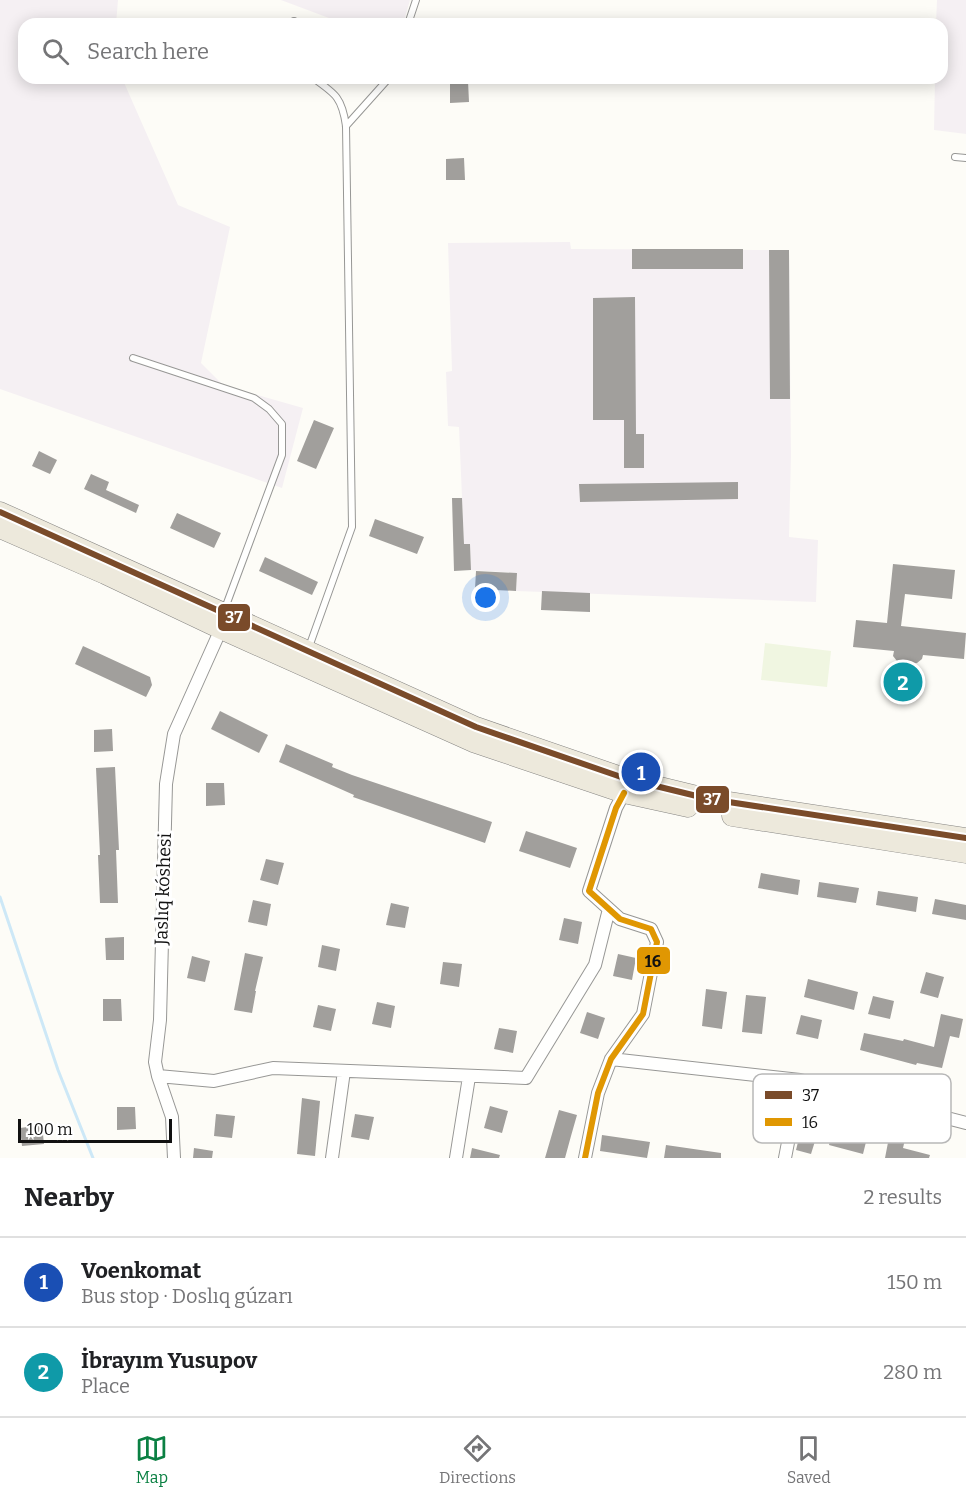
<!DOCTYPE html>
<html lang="en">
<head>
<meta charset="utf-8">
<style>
	:root { --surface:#fff; --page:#f2f2f2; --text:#202124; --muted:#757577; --line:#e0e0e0; --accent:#0b8043 }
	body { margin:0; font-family:Bitter,serif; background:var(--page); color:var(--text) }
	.scale { position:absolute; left:18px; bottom:15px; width:154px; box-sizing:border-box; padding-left:6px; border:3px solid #111; border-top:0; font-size:16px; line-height:21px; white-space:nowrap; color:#111; -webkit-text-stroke:4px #fff; paint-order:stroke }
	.you { position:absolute; left:486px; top:598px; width:21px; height:21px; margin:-15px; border:4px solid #fff; border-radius:50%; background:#1a73e8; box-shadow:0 0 0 9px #1a73e833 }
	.badge { display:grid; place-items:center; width:39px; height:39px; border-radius:50%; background:var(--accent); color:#fff; font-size:20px; font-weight:700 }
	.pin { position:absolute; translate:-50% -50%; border:3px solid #fff; box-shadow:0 2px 6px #0006 }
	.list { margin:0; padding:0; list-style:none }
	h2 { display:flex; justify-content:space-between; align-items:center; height:78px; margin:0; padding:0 24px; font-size:26px }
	h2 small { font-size:20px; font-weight:400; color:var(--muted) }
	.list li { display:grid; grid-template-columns:39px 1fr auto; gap:18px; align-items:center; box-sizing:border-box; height:90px; padding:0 24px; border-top:2px solid var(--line) }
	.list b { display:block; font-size:22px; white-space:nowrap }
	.list p { margin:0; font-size:20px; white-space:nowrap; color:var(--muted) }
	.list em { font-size:20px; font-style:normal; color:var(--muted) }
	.icon { flex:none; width:33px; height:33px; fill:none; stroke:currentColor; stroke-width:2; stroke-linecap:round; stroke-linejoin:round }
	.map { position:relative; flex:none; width:966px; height:1158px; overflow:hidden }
	.search { position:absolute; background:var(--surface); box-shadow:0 3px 15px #0003; left:18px; right:18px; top:18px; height:66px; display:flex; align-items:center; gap:15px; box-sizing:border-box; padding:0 21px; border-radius:18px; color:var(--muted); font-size:22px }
	.sheet { height:258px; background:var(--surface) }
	nav { display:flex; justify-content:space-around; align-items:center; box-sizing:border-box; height:84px; border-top:2px solid var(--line); background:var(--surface); font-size:16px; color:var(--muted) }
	nav a { display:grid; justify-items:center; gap:3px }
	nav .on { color:var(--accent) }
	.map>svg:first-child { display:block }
</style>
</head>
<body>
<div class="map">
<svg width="966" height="1158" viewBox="0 0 966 1158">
	<rect width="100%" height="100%" fill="#fdfcf7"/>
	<path fill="#f5f0f3" d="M0,0H118L116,24H24V78H122L178,205L230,227L201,363L223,385L303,408L282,488L0,389Z
		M281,0H410L403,24H345Z
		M937,0H966V134L934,130L935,78H942V24H936Z
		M570,242L571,249L789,250L791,455L789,537L818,540L816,602L516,591L517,573L471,570L470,544H464L459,427L448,426L446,372L452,371L448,243Z"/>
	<path fill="#f0f6e1" d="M765,643L831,651L827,687L761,680Z"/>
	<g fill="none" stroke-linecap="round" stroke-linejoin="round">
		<path stroke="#cde8f7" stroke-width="3" d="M0,897L58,1070L93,1158"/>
	</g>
	<path fill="#a19f9c" d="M468,81L469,102L450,103V82Z
		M464,158L465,180H446V159Z
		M632,249H743V269H632Z
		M769,250H789L790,399H770Z
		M635,297L636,434H644V468H624V420H593V298Z
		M314,420L334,428L316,469L297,461Z
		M39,451L57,460L50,474L32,466Z
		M91,474L109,482L106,490L139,505L136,513L84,489Z
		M738,482V499L580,502L579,484Z
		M452,498H462L464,544H470L471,570L454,571Z
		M177,513L221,533L214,548L170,528Z
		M375,519L424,537L417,554L369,536Z
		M265,557L318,582L312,595L259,571Z
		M893,564L955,570L952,599L905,594L901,626L966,633L964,659L923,655L922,659L917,663L907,665L897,661L893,656L894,651L853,647L856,620L887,623Z
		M476,571L517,573L516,591L475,589Z
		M542,591L590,593V612L541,610Z
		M83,646L150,677L152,685L146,697L75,664Z
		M220,711L268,735L259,753L211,729Z
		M112,729L113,751L94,752V730Z
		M286,744L333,764L332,767L352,775L492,822L485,843L353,797L354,795L336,787L279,762Z
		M115,767L119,850H116L118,903H100L98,855H100L96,768Z
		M206,783H224L225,805L206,806Z
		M526,831L577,848L570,868L519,851Z
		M266,859L284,863L278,885L260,880Z
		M761,873L800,880L798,895L758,888Z
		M819,882L859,888L856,903L817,897Z
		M878,891L918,897L916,912L876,905Z
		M935,899L966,905V920L932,914Z
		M253,900L271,904L267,926L248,922Z
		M391,903L409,907L405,928L386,925Z
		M564,918L582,922L578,944L559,940Z
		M124,937V960H106L105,938Z
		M322,945L340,949L336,971L318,967Z
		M245,953L263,957L255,991H256L252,1013L234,1010Z
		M618,954L636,958L632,980L613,976Z
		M192,956L210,961L205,982L187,978Z
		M443,962L462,964L459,987L440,984Z
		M926,972L944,977L938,998L920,993Z
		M808,979L858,992L854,1010L804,997Z
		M706,989L727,992L722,1029L702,1026Z
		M746,995L766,997L762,1034L742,1032Z
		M873,996L894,1001L890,1019L868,1014Z
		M103,999H121L122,1021H103Z
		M377,1002L395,1006L391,1028L372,1024Z
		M318,1005L336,1009L331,1031L313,1027Z
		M587,1012L605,1018L598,1039L580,1033Z
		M941,1014L963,1019L959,1038L950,1036L942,1068L917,1063L916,1065L860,1050L864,1033L903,1041L904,1039L934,1047Z
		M801,1015L822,1020L818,1039L796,1034Z
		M499,1028L517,1031L513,1053L494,1049Z
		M302,1098L320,1101L315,1156L297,1154Z
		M490,1106L508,1111L502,1133L484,1128Z
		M117,1107H135L136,1129L117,1130Z
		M559,1110L577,1115L571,1136L565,1158H545Z
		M216,1114L235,1116L232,1138L214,1136Z
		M355,1114L374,1117L369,1140L351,1137Z
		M42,1125L44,1144L22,1146L20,1128Z
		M891,1127L907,1131L903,1148L930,1155L929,1158H885Z
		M833,1129L867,1138L863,1154L829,1145Z
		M800,1134L816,1138L811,1154L796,1150Z
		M602,1135L650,1142L647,1158L600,1151Z
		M666,1145L721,1153V1158H664Z
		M194,1148L213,1151L212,1158H193Z
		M472,1148L500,1155L499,1158H470Z"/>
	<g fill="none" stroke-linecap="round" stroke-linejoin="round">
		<defs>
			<path id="service" d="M294,24V21
				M408,24L416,0
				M346,126L389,78
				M955,157L966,158
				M133,358L254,398L269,409L282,424V455L224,611
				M309,647L352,527L346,126C342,98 336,94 313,78"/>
			<path id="minor" d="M611,1059L800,1080L966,1123
				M158,1076L214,1081L273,1068L526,1078L595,965L609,909
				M174,1158L172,1117L158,1076L155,1062L160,1020L166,784L174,734L221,629
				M332,1158L344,1071
				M456,1158L469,1077
				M585,1158L598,1093L611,1059L643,1014L657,942L651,929L620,919L589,891L616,808L624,793
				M785,1158L800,1080"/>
			<path id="primary" d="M0,512L476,727L627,779L709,799L966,838
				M0,528L105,574L221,629L473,742L624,793L688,807
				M732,816L966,853"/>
		</defs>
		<use href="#service" stroke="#979795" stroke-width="8"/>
		<use href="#minor" stroke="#979795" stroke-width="14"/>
		<use href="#primary" stroke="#858482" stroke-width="21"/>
		<use href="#service" stroke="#fffffe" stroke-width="6"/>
		<use href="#minor" stroke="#fffffe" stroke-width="12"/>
		<use href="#primary" stroke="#ede9dc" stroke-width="20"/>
		<defs>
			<path id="bus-1" d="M0,512L476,727L627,779L709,799L966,838"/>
			<path id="bus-2" d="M585,1158L598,1093L611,1059L643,1014L657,942L651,929L620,919L589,891L616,808L624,793"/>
		</defs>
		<use href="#bus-1" stroke="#fff" stroke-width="10"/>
		<use href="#bus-2" stroke="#fff" stroke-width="10"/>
		<use href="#bus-1" stroke="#7a4b2a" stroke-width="6"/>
		<use href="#bus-2" stroke="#e09702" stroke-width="6"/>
	</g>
	<g text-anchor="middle" stroke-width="6" stroke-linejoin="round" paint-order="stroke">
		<g font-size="18" fill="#111" stroke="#fff">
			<text transform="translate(163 889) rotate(-88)" y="6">Jaslıq kóshesi</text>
		</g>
	</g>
	<rect x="753" y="1074" width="198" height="69" rx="9" fill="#fff" stroke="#b8b8b8" stroke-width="1.5"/>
	<rect x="765" y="1091" width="27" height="8" fill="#7a4b2a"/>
	<rect x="765" y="1118" width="27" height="8" fill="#e09702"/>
	<g font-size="16" fill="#111">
		<text x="802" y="1101">37</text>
		<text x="802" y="1128">16</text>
	</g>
	<g stroke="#fff" stroke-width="2">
		<rect x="217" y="603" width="34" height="29" rx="6" fill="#7a4b2a"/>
		<rect x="695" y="785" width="35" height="29" rx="6" fill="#7a4b2a"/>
		<rect x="636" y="946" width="35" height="29" rx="6" fill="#e09702"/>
	</g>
	<g font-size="16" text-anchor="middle" font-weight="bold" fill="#fff">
		<text x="234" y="623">37</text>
		<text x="712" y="805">37</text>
	</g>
	<g font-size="16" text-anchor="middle" font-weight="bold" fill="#111">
		<text x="653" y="967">16</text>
	</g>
</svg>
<div class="scale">100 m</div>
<div class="you"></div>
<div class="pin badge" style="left:641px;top:772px;background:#1a4fb4">1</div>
<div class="pin badge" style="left:903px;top:682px;background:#0f9aa8">2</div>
<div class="search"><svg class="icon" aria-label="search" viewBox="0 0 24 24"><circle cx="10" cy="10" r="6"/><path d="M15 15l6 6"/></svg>Search here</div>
</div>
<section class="sheet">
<h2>Nearby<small>2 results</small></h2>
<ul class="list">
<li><span class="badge" style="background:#1a4fb4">1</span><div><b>Voenkomat</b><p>Bus stop · Doslıq gúzarı</p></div><em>150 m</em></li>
<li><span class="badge" style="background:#0f9aa8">2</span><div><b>İbrayım Yusupov</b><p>Place</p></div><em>280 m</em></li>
</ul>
</section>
<nav>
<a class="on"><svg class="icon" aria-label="map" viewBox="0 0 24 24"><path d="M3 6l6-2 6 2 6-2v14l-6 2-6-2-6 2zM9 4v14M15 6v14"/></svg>Map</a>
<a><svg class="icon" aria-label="directions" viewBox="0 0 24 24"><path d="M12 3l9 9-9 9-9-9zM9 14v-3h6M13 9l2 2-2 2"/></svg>Directions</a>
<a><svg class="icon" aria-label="saved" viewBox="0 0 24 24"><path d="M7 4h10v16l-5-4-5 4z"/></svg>Saved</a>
</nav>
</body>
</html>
